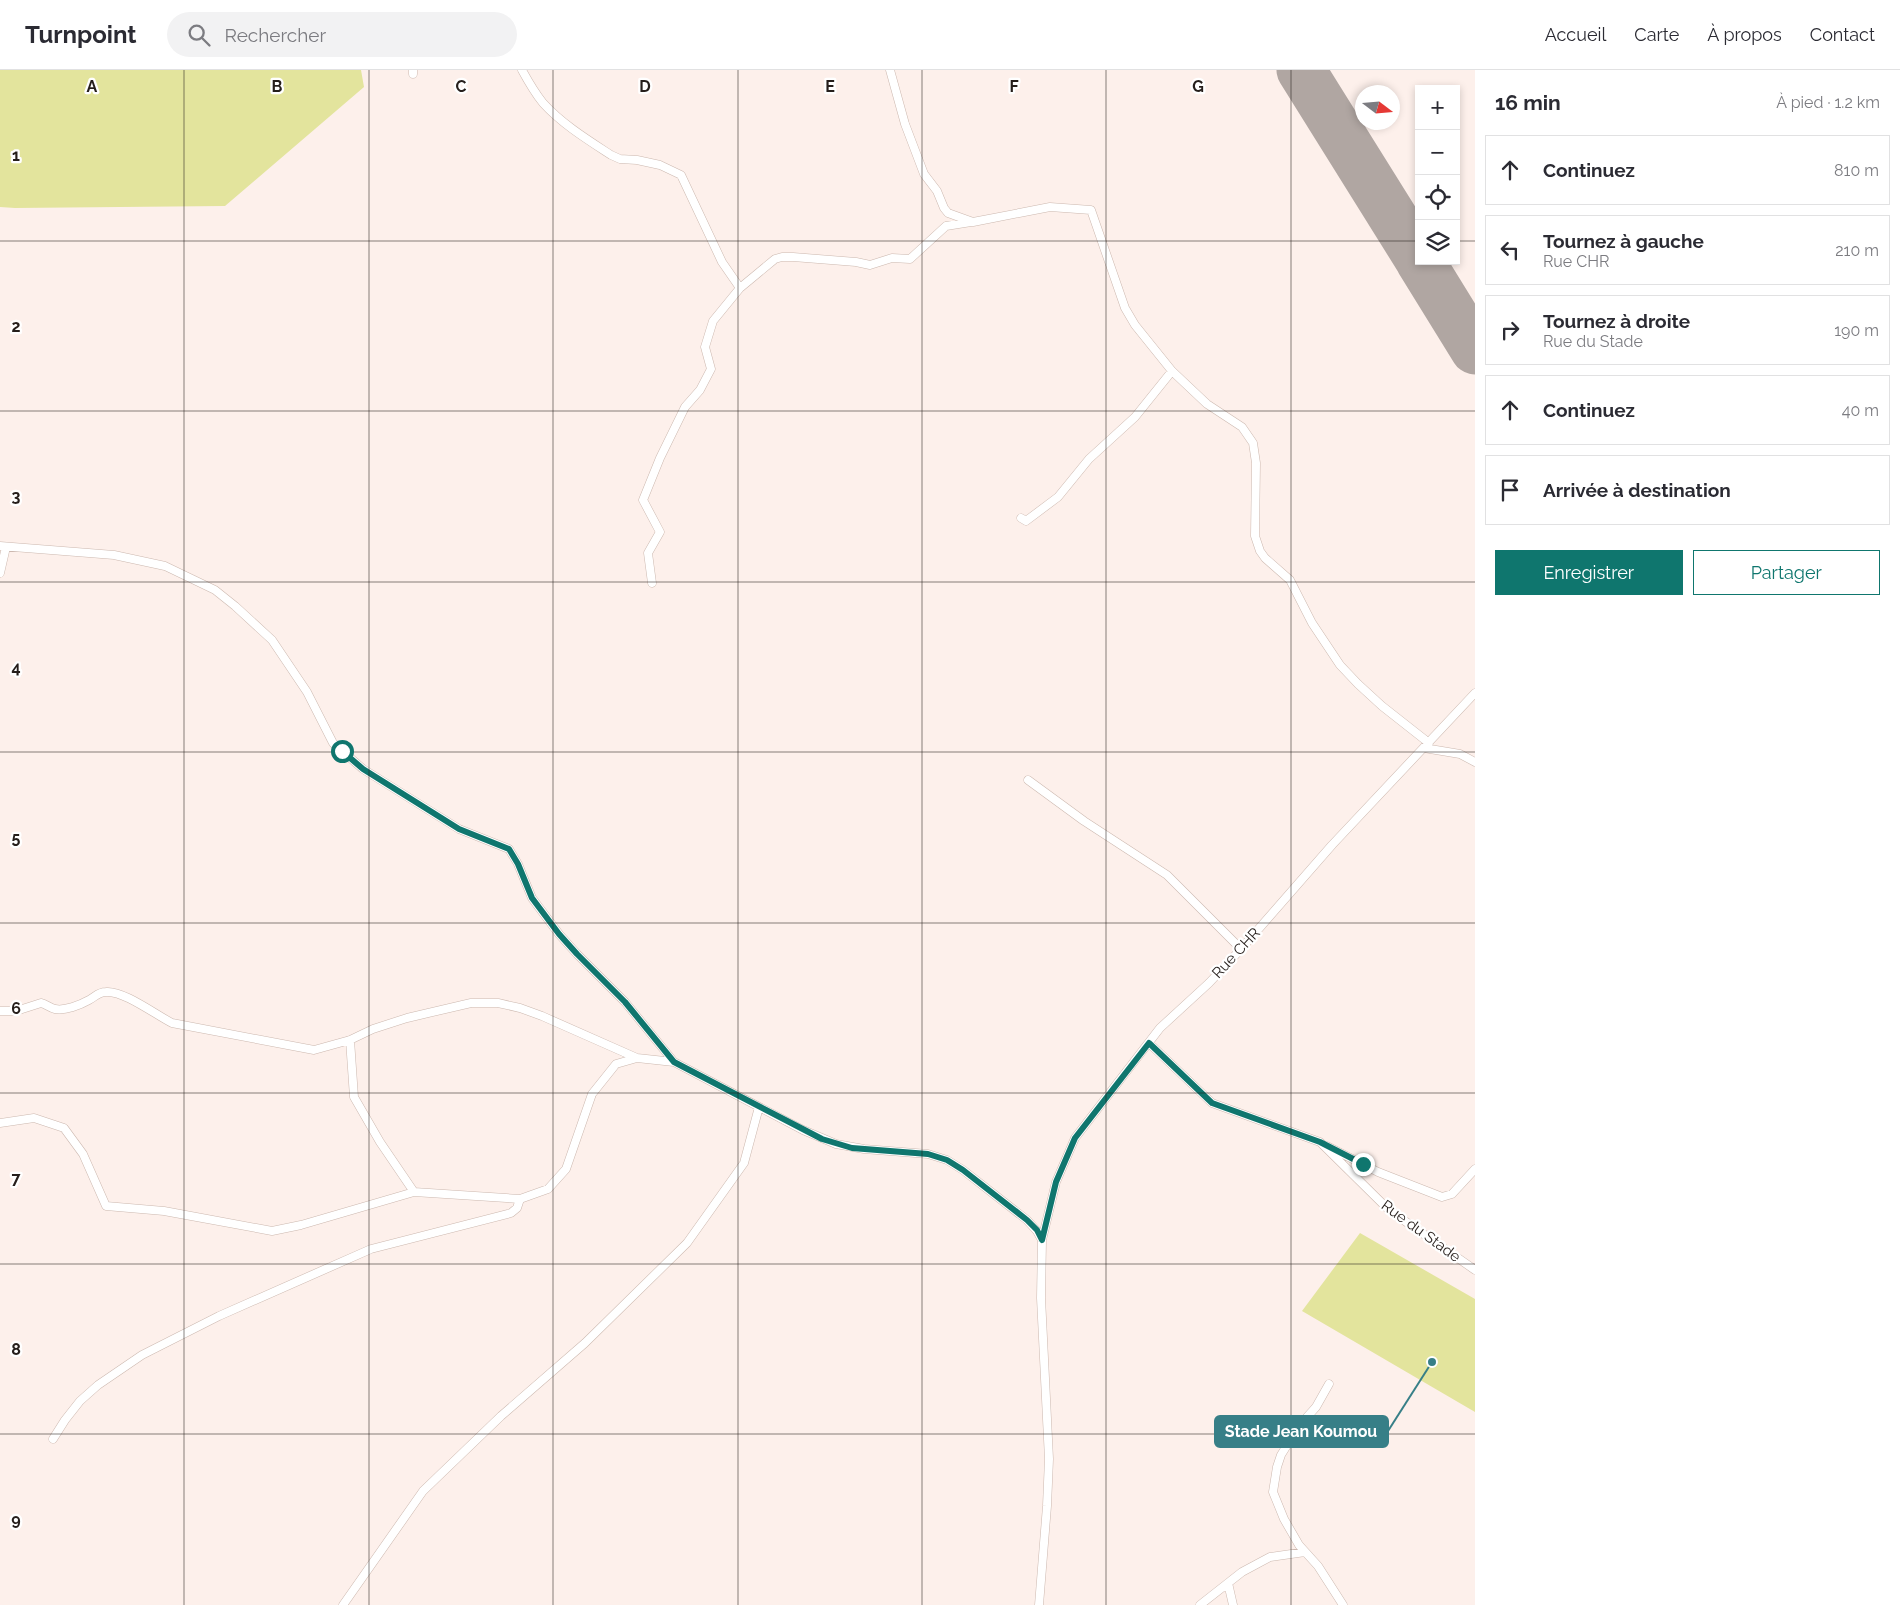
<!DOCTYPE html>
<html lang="fr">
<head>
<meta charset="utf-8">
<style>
	:root { --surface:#fff; --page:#f2f2f3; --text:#2b2b33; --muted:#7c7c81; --line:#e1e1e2; --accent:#0f766e }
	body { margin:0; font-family:Raleway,sans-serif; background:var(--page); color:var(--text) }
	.controls { position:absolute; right:15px; top:15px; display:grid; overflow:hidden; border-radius:0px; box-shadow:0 2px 8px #0003 }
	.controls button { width:45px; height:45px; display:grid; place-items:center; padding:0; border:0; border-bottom:1px solid var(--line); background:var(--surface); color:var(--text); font:25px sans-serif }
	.compass { position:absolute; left:1355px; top:15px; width:45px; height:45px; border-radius:50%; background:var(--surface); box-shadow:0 2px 8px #0003; rotate:106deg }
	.stop { position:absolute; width:15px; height:15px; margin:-11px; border:4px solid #0f766e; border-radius:50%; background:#fff }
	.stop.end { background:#0f766e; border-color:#fff; box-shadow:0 1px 5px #0008 }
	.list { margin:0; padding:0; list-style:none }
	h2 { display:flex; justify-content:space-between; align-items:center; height:65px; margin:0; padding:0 20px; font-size:21px }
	h2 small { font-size:16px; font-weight:400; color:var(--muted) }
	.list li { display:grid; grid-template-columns:32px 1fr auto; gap:15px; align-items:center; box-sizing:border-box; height:70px; margin:0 10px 10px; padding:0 10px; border:1px solid var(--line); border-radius:0px }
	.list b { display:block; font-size:19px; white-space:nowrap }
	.list p { margin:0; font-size:16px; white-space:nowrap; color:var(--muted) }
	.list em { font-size:16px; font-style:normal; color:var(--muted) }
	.actions { display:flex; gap:10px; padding:15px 20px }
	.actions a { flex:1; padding:11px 0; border:1px solid var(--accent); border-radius:0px; text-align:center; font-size:18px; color:var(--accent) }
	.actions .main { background:var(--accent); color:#fff }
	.icon { flex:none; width:28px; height:28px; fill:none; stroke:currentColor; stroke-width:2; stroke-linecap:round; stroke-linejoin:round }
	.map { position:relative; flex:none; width:1475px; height:1535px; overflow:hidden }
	header { display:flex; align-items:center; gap:30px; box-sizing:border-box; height:70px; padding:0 25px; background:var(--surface); border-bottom:1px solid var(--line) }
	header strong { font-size:24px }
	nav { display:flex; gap:28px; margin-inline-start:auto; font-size:18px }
	.search { width:350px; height:45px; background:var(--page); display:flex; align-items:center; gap:12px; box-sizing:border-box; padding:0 18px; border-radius:28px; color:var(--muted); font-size:19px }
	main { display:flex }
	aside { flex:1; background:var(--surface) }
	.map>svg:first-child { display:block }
</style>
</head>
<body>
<header>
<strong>Turnpoint</strong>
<div class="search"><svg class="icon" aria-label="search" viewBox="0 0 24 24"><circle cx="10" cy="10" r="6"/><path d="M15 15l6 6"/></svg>Rechercher</div>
<nav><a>Accueil</a><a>Carte</a><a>À propos</a><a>Contact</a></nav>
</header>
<main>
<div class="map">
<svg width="1475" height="1535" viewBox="0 0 1475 1535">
	<rect width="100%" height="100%" fill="#fdf0eb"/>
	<path fill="#e3e49d" d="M0,0H361L364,17L225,136L15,138L0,137Z
		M1360,1163L1475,1229V1342L1302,1241Z"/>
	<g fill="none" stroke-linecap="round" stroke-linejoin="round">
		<path stroke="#b0a6a2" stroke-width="20" d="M1472,275L1475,277"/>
		<path stroke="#b0a6a2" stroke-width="49" d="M1301,0L1419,189
			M1420,191L1475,280"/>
		<defs>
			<path id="minor" d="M522,0C528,11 535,23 543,33C562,54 588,70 611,85L620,89L637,90L660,95L681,105L722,192L740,218
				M890,0L905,54L924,104L937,121L944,138L948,143L973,152L1050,137L1091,140L1125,238L1135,255L1172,301L1207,334L1242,357L1253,373L1256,393L1255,466L1260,481L1265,488L1290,510L1312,553L1340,595L1358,614L1382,636L1429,673
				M413,4V0
				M1021,448L1026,451L1058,427L1089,389L1135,347L1172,301
				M0,476L114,485L165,496L215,520L235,536L272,570L307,622L333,673L363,699L459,759L509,779L518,794L532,828L559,864L577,884L625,932L674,992
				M0,503L6,477
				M652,513L648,483L660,462L643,430L660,388L685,337L700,320L711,299L705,277L713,251L740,218L775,189L782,187H793L856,192L870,195L892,188L910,189L946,156L971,152
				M1424,678L1460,684L1475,692
				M1028,710L1084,751L1167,805L1241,879
				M0,941H16L41,933C46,934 50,938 55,939C65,941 80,935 89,930C95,927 98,922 106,922C123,920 156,945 172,953L314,980L350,970L373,959L407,948L471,933H498L520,938L542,946L637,988
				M350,970L354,1027L380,1072L414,1122
				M1149,973L1212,1033L1320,1072L1389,1140L1475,1200
				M0,1053L34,1048L64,1058L83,1084L106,1136L164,1141L272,1161L301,1155L414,1122L520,1129L548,1119L566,1099L592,1024L616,994L637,988L674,992L803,1060L836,1074L864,1079L928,1084L947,1090L963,1100L1027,1150L1037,1161L1042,1170
				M1327,1076L1378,1102L1442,1127L1452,1124L1475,1099
				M1329,1314L1316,1337L1299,1356L1281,1385L1277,1397L1273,1422L1284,1449L1299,1475L1318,1496L1343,1535
				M53,1369L65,1350L80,1331L98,1315L142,1285L219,1246L371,1179L511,1143L517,1138L520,1129
				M1228,1513L1233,1535
				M343,1535L423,1421L501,1346L585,1273L687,1173L744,1093L759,1037
				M1039,1535L1047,1436L1049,1389L1041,1228L1042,1170L1056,1112L1075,1068L1160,958L1209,913L1241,879L1332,775L1475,623
				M1200,1535L1242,1502L1270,1487L1305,1482"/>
		</defs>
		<use href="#minor" stroke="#ccb8af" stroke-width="9"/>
		<use href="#minor" stroke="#fff" stroke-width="8"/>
	</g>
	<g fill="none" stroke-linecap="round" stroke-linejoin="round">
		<path stroke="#0f766e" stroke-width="6" d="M342,681L363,699L459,759L509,779L518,794L532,828L559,864L577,884L625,932L674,992L822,1069L852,1078L928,1084L947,1090L963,1100L1027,1150L1037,1160L1042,1170L1056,1112L1075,1068L1149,973L1212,1033L1320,1072L1363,1094"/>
	</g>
	<path fill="none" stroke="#251e1b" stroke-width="1" stroke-opacity="0.55" d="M184,0V1535M369,0V1535M553,0V1535M738,0V1535M922,0V1535M1106,0V1535M1291,0V1535M0,171H1419M1456,171H1475M0,341H1475M0,512H1475M0,682H1475M0,853H1475M0,1023H1475M0,1194H1475M0,1364H1475"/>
	<g text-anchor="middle" stroke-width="4.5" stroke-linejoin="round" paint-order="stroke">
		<g font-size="15" fill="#251e1b" stroke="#fff">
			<text transform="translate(1236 883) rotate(-47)" y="5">Rue CHR</text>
			<text transform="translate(1421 1161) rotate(36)" y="5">Rue du Stade</text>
		</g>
	</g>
	<g font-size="16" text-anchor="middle" font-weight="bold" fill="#251e1b" stroke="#fff" stroke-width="4.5" stroke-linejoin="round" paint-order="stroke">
		<text x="92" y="22">A</text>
		<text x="277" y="22">B</text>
		<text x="461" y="22">C</text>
		<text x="645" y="22">D</text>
		<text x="830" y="22">E</text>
		<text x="1014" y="22">F</text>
		<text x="1198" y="22">G</text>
		<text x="16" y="91">1</text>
		<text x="16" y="262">2</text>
		<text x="16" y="432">3</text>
		<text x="16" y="603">4</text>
		<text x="16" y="773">5</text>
		<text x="16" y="944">6</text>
		<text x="16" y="1114">7</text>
		<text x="16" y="1285">8</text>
		<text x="16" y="1455">9</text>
	</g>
	<path fill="none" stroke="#377f87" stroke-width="2" d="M1432 1292L1388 1361"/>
	<circle fill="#377f87" stroke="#fff" stroke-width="2" cx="1432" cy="1292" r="5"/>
	<rect fill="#377f87" stroke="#377f87" stroke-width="2" x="1215" y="1346" width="173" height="31" rx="5"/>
	<g font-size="16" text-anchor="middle" font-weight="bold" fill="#fff">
		<text x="1301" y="1367">Stade Jean Koumou</text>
	</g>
</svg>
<div class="controls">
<button>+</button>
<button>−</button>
<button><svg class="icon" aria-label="locate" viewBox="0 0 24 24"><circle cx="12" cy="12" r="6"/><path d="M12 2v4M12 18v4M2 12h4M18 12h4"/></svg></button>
<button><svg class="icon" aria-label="layers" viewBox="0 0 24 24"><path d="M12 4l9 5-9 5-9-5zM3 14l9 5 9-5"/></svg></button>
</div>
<svg class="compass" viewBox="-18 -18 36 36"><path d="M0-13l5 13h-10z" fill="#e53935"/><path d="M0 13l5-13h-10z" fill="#7c7c81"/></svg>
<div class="stop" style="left:342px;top:681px"></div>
<div class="stop end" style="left:1363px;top:1094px"></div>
</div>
<aside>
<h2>16 min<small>À pied · 1.2 km</small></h2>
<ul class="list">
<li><svg class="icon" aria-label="ahead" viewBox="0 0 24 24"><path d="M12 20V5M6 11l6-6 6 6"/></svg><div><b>Continuez</b></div><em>810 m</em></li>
<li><svg class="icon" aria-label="left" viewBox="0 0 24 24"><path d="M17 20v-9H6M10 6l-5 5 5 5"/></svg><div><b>Tournez à gauche</b><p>Rue CHR</p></div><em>210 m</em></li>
<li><svg class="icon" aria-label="right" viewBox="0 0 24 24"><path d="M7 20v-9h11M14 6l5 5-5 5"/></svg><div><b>Tournez à droite</b><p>Rue du Stade</p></div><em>190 m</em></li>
<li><svg class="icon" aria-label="ahead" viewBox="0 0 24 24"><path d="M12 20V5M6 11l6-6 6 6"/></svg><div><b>Continuez</b></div><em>40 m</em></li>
<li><svg class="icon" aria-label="arrive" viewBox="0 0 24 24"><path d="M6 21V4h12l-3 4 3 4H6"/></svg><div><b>Arrivée à destination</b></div></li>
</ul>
<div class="actions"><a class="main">Enregistrer</a><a>Partager</a></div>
</aside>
</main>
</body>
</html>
